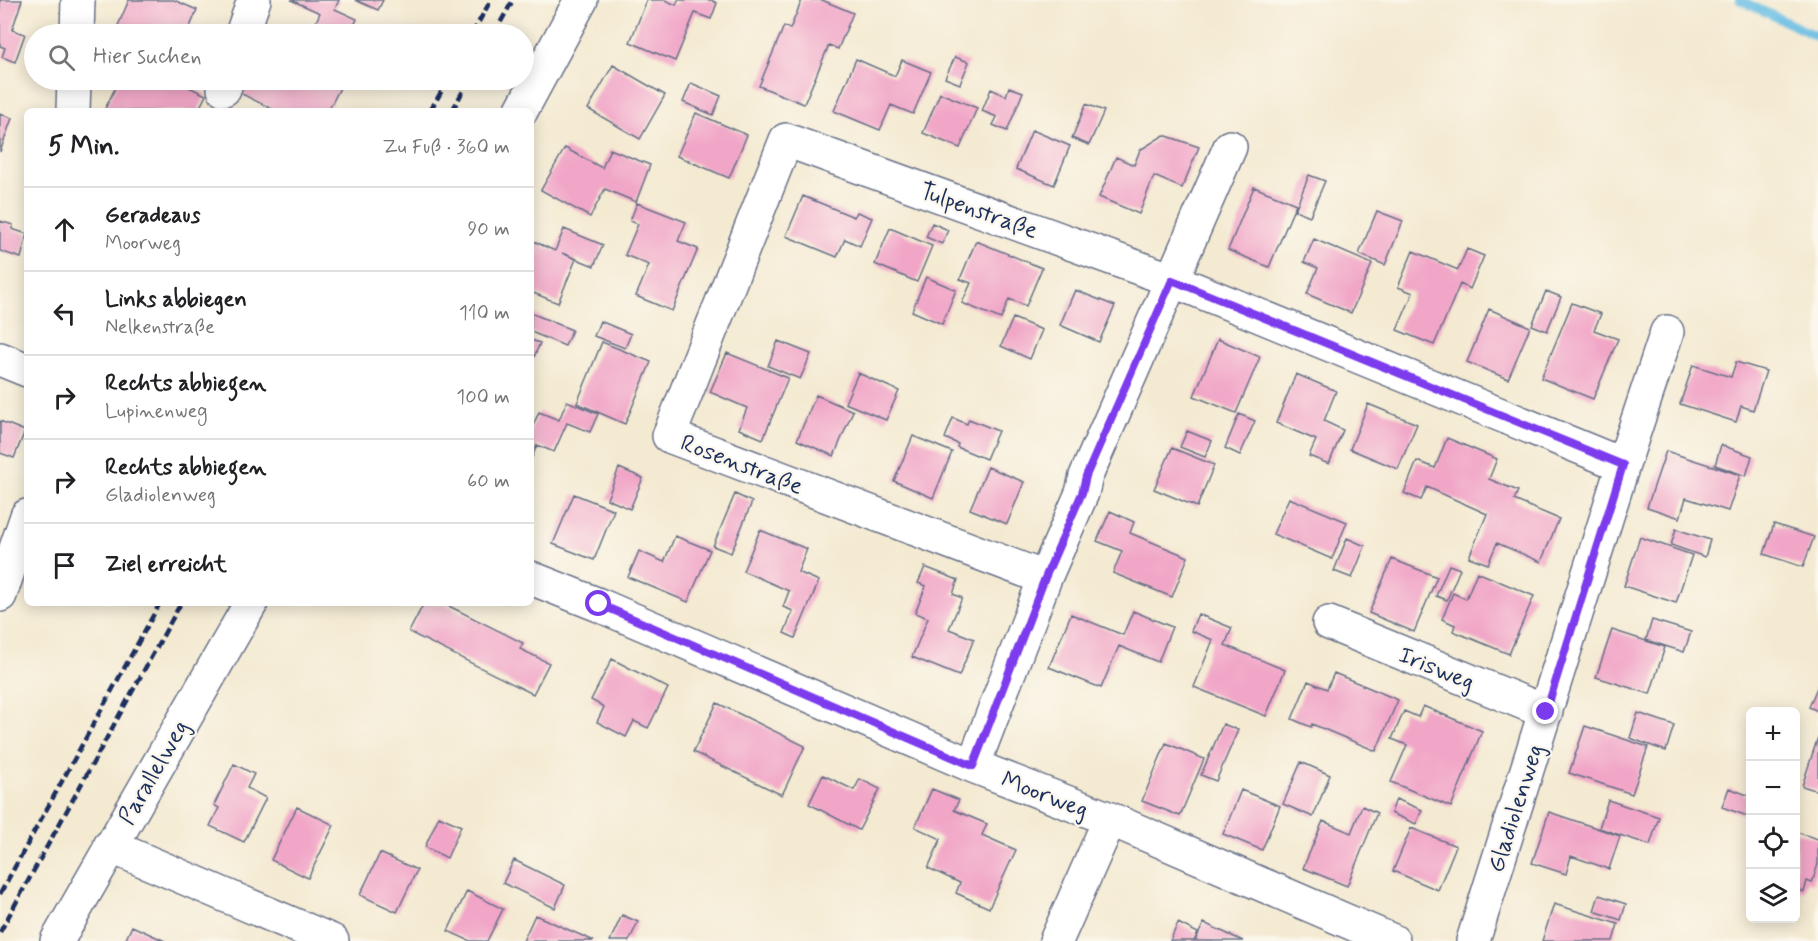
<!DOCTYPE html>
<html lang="de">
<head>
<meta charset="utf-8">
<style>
	:root { --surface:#fff; --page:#f2f2f2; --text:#202124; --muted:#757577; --line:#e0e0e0 }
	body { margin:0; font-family:Mynerve,sans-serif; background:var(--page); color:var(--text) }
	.controls { position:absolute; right:18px; bottom:18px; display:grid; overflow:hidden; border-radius:9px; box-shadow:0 3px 15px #0003 }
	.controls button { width:54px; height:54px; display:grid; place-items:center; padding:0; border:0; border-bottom:2px solid var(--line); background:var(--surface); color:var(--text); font:30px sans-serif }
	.stop { position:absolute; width:18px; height:18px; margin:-14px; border:4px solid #7c3aed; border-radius:50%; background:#fff }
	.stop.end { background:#7c3aed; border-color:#fff; box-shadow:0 2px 6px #0008 }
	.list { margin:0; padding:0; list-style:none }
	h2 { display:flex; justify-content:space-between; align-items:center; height:78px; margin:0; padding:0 24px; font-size:26px }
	h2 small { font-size:20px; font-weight:400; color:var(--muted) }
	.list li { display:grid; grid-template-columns:39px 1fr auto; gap:18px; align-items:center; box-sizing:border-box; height:84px; padding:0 24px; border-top:2px solid var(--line) }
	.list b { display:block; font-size:22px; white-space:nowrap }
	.list p { margin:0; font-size:20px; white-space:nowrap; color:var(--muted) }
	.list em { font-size:20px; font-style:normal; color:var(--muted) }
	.icon { flex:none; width:33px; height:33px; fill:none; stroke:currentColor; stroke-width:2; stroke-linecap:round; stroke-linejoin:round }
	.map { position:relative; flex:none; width:1818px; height:941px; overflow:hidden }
	.search { position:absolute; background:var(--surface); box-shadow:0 3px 15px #0003; left:24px; top:24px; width:510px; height:66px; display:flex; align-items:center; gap:15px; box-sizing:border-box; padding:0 21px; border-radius:33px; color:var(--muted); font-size:22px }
	.panel { position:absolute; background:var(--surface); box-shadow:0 3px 15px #0003; left:24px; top:108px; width:510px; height:498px; border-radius:9px }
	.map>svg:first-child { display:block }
</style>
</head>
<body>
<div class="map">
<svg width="1818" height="941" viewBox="0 0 1818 941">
	<rect width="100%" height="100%" fill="#fbf7ec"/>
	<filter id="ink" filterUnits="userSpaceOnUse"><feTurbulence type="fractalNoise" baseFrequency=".0167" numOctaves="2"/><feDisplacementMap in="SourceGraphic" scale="12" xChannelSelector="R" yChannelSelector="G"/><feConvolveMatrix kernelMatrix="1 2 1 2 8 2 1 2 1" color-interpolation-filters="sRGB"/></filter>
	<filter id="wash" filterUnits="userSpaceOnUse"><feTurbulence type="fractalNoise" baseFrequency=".008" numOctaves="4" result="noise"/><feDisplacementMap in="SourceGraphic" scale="24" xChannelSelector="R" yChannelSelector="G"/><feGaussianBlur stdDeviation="1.35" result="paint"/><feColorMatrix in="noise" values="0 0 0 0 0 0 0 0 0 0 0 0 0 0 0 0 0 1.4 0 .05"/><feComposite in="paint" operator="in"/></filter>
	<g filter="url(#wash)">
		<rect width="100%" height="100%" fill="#f4ead2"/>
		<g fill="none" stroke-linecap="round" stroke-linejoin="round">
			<path stroke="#66bde3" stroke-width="9" d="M1740,0L1818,37"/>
		</g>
		<g id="blocks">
			<path fill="#f1a6c7" d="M0,0H22L12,30L25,34L15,62L2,57L5,48L0,46Z
				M129,0H174L197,10L187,34H133L117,28Z
				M291,0H339L335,9L357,19L350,34H339L315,24L320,13Z
				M355,0H383L378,10Z
				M647,0H665L676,5L678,0H711L717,3L711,19L695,13L675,61L630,42Z
				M802,0H822L853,13L838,49L829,45L804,104L759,86L784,26L790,29Z
				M955,57L969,62L960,84L945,78Z
				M856,59L895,76L902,60L931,72L913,114L891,105L880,130L834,111Z
				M613,65L665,95L640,139L588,109Z
				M119,80H137L149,85L152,80H174L206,95L198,111H104Z
				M242,80H344L328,111H276L236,91Z
				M691,83L721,96L713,115L683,102Z
				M1009,87L1023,92L1007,131L993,125L997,117L982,111L991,89L1006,96Z
				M940,93L977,108L960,148L923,133Z
				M1086,104L1104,111L1089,145L1072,138Z
				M696,113L747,135L729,178L677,156Z
				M0,114L12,118L0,152Z
				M1032,130L1070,146L1054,185L1016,169Z
				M1164,135L1199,147L1182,188L1154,176L1139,214L1099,197L1116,157L1134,165L1140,150Z
				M565,148L602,168L610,149L650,165L636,202L605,189L590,217L541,190Z
				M1309,175L1325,181L1310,216L1295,210Z
				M1254,187L1296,204L1269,267L1228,250Z
				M803,196L854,217L857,212L872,218L860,246L845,239L837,257L786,236Z
				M637,203L686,222L678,241L698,249L672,311L636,296L649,265L625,255L638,224L630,221Z
				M1377,211L1403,221L1385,265L1359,254Z
				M0,221L13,225L12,229L27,234L21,258L0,251Z
				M932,223L948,230L942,244L926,237Z
				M890,228L932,246L917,282L875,264Z
				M564,229L603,245L594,266L562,253L576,259L558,303L531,292V240L555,251Z
				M1314,239L1372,264L1351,313L1307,294L1318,268L1304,262Z
				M976,241L1042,268L1026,306L1009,299L1001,319L962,303L971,283L960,279Z
				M1467,249L1484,256L1470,289L1460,284L1434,345L1397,330L1413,293L1398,287L1413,251L1458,270Z
				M926,277L956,290L942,324L912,311Z
				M1075,290L1115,306L1099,342L1060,325Z
				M1546,291L1561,297L1547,331L1532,325Z
				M1572,303L1601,314L1594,330L1618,339L1593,399L1541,378Z
				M1489,309L1530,327L1508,379L1467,362Z
				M531,313L572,330L565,346L531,332Z
				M1013,318L1042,330L1030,359L1001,346Z
				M600,321L631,334L625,348L594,336Z
				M1218,339L1260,357L1236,413L1194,396Z
				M531,340L540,343L531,364Z
				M778,341L811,354L800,379L768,366Z
				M602,342L651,362L625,424L577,403Z
				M727,353L788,378L763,439L739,429L747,408L710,392Z
				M1736,362L1766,371L1753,410L1741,406L1736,422L1680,404L1693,365L1731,377Z
				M858,373L899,391L886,420L845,403Z
				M1296,374L1336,391L1324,421L1343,430L1329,464L1309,456L1316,440L1276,423Z
				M816,395L853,411L834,456L797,440Z
				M567,401L598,414L590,432L567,423L554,452L537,445L531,460V430L539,412L559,420Z
				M1368,404L1417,424L1398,469L1350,449Z
				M1239,414L1255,421L1240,455L1225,448Z
				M953,418L967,424L969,419L998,431L986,459L957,447L958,444L945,438Z
				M0,421L25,431L14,458L0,453Z
				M1187,431L1212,441L1205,457L1180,447Z
				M913,436L952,452L933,498L894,481Z
				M1447,438L1497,459L1489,479L1518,491L1514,500L1559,519L1541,562L1497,543L1488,564L1469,557L1487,514L1427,487L1421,500L1404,493L1417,461L1435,468Z
				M1721,445L1752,456L1746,476L1715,465Z
				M1172,448L1214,465L1197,507L1154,489Z
				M1666,451L1740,475L1728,511L1686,498L1680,518L1647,507Z
				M988,467L1024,482L1007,524L970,509Z
				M619,468L643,478L630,509L607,499Z
				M574,494L614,510L594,560L553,544Z
				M735,494L752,502L731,553L713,546Z
				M1289,498L1347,522L1332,559L1273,534Z
				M1110,511L1134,522L1130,533L1188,557L1172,597L1113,573L1122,551L1097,541Z
				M1774,524L1814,537L1803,567L1764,554Z
				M1676,529L1710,540L1705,557L1671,545Z
				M760,530L807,549L798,572L819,581L795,638L784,633L793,611L783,607L789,591L743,571Z
				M675,536L710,550L688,602L628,577L639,551L664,562Z
				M1640,537L1692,555L1676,603L1624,586Z
				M1347,538L1365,546L1352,578L1334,571Z
				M1392,559L1437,577L1414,632L1369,613Z
				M1449,565L1460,569L1447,600L1436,596Z
				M925,567L958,580L953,594L962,598L949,629L974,639L959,676L912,657L928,618L915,613L926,586L918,583Z
				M1477,572L1534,596L1509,654L1453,631L1455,625L1442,619L1453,593L1466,599Z
				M424,603H443L523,643L520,649L549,663L533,694L409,632Z
				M1133,611L1172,627L1158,662L1119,646L1101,688L1049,667L1071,614L1123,635Z
				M1198,614L1232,628L1225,645L1285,670L1266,716L1194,687L1213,640L1191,631Z
				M1652,620L1691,632L1684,652L1646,640Z
				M1612,630L1665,647L1650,694L1596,677Z
				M612,659L668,688L648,728L634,721L626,737L597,722L604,707L591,700Z
				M1334,673L1398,700L1376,751L1312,724L1311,727L1292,719L1308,681L1327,689Z
				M1818,685V711L1809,707Z
				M717,703L805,746L782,795L693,752Z
				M1423,706L1482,731L1451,807L1391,782L1407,745L1392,739L1404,711L1418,717Z
				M1638,713L1674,725L1666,751L1630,738Z
				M1223,724L1238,730L1216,781L1201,775Z
				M1585,726L1648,747L1632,794L1569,773Z
				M1818,737V791L1802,786Z
				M1166,743L1204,759L1180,816L1142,801Z
				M1301,762L1330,775L1313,817L1283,804Z
				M234,764L254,774L247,788L266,798L244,842L210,826L219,808L214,805Z
				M823,775L854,790L860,779L880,789L859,830L809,804Z
				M1729,788L1750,796V817L1722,807Z
				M932,789L959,800L954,810L987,824L982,835L1016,850L989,908L956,893L960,883L928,868L941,839L915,827Z
				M1241,790L1280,806L1262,850L1223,834Z
				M1396,799L1422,810L1416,824L1391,813Z
				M1608,800L1659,817L1650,845L1599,828Z
				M1362,806L1377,813L1347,886L1303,868L1323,821L1351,833Z
				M297,807L334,825L308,878L271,860Z
				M1549,812L1620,836L1609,869L1571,856L1566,874L1532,863Z
				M439,816L461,826L447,858L425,847Z
				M1411,828L1456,846L1438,890L1393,871Z
				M1796,832L1818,839V864L1812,883L1807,881L1804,892L1796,889Z
				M380,853L417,870L397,912L360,895Z
				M514,860L565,885L555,908L503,883Z
				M467,891L503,909L487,941H470L448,931Z
				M1599,895L1626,904L1621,920L1594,911Z
				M1554,904L1618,924L1613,941H1542Z
				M535,915L594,941H523Z
				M622,915L638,922L629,941H610Z
				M1178,923L1198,933L1194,941H1170Z
				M1204,923L1243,941H1195Z
				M132,926L165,941H125Z"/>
		</g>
	</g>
	<g filter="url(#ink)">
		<use href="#blocks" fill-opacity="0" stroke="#677087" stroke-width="1.5"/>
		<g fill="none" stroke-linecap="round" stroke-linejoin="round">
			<defs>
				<path id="street" d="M77,34L78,0
					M242,34L254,0
					M224,89L227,80
					M73,111L74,80
					M521,111L581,0
					M0,359L27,370
					M531,578L599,605L973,766L1110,819L1393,941
					M1045,578L669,436L786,140L1172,280L1623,465
					M0,595L27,516
					M1329,623L1546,712
					M973,766L1045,578L1082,493L1086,476L1230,147
					M110,846L332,941
					M57,941L251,603
					M1056,941L1110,819
					M1473,941L1623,465L1667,332"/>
			</defs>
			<use href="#street" stroke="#677087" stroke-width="36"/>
			<use href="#street" stroke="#fff" stroke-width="33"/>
			<path stroke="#1b2f5e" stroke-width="4.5" stroke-dasharray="9 4.5" stroke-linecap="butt" d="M472,34L491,0
				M494,34L513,0
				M430,111L448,80
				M452,111L469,80
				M0,894L160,603
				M0,932L181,603"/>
		</g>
	</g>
	<g fill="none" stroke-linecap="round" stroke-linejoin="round" filter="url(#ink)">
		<path stroke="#7c3aed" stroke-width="8" d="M599,604L973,766L1045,578L1082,493L1086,476L1172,280L1623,465L1546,712"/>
	</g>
	<g text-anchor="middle" stroke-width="4.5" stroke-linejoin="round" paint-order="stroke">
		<g font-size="24" fill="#1b2f5e" stroke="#fbf7ec">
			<text transform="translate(979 210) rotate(20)" y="8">Tulpenstraße</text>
			<text transform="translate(742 464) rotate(21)" y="8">Rosenstraße</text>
			<text transform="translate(1437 668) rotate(22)" y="8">Irisweg</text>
			<text transform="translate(153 772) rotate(-60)" y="8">Parallelweg</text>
			<text transform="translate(1045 794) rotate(21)" y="8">Moorweg</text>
			<text transform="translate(1515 808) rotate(-72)" y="8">Gladiolenweg</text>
		</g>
	</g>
</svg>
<div class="controls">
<button>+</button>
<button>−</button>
<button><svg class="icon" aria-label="locate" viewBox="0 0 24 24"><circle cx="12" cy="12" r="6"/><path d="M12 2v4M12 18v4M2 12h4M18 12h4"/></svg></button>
<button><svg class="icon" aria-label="layers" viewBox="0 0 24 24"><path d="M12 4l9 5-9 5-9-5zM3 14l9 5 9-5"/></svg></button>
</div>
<div class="stop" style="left:599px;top:604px"></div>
<div class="stop end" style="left:1546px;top:712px"></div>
<div class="search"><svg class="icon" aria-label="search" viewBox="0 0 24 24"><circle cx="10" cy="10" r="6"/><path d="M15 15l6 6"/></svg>Hier suchen</div>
<section class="panel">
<h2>5 Min.<small>Zu Fuß · 360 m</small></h2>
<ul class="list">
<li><svg class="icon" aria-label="ahead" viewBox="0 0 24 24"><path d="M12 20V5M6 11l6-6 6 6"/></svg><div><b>Geradeaus</b><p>Moorweg</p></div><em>90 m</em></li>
<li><svg class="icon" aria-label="left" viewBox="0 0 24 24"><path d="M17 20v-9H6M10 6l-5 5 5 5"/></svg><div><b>Links abbiegen</b><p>Nelkenstraße</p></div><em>110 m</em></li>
<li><svg class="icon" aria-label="right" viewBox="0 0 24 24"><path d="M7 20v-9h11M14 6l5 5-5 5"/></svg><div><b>Rechts abbiegen</b><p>Lupinenweg</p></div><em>100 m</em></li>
<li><svg class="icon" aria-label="right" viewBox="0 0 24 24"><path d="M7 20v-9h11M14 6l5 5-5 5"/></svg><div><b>Rechts abbiegen</b><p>Gladiolenweg</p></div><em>60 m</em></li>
<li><svg class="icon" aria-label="arrive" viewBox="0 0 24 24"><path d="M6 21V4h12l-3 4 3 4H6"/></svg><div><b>Ziel erreicht</b></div></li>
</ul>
</section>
</div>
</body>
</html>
